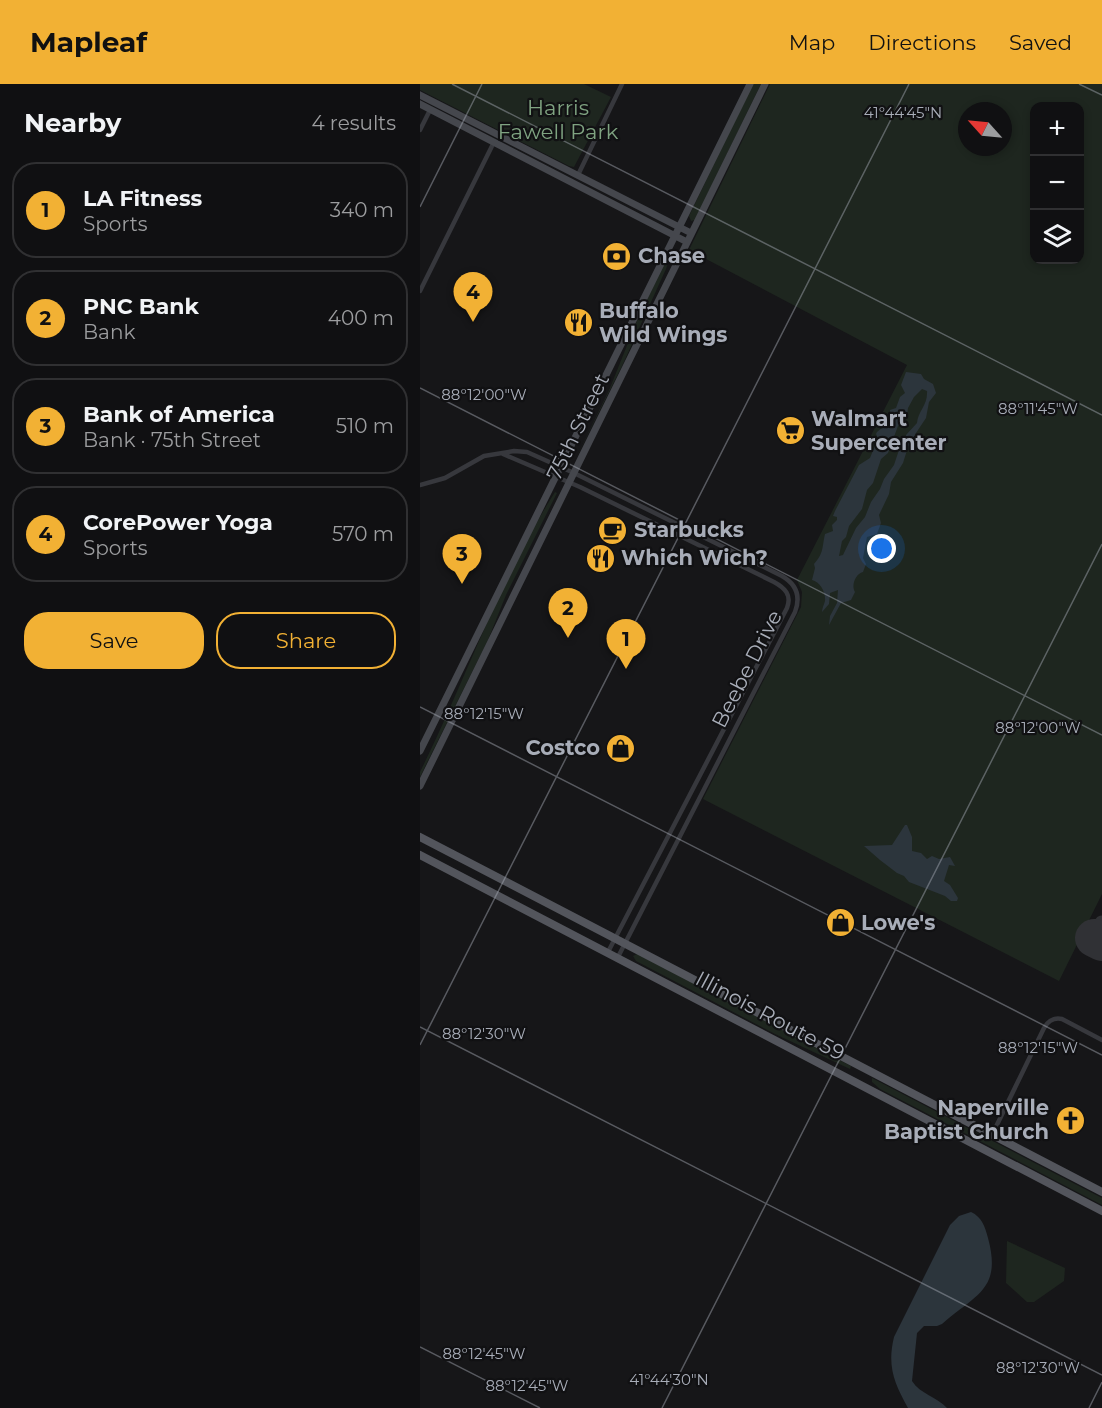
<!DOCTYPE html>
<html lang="en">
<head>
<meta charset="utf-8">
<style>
	:root { --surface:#101012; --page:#19191b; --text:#f1f3f6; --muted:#9c9d9f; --line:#303032; --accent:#f2b134 }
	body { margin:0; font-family:Montserrat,sans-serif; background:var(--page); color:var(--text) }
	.controls { position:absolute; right:18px; top:18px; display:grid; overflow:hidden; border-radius:12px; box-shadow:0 3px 9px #0003 }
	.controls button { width:54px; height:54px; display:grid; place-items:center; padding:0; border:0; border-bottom:2px solid var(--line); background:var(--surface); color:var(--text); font:30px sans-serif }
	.compass { position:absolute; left:538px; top:18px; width:54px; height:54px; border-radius:50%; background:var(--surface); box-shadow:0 3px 9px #0003; rotate:297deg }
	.you { position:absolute; left:462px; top:465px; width:21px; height:21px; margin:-15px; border:4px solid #fff; border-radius:50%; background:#1a73e8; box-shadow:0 0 0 9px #1a73e833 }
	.badge { display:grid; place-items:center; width:39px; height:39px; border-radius:50%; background:var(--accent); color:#111; font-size:20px; font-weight:700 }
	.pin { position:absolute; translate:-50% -50px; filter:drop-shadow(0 2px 3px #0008) }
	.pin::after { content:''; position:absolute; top:32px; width:21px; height:18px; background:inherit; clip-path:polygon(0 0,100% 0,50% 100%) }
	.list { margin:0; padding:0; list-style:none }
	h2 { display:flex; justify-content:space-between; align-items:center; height:78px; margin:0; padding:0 24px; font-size:26px }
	h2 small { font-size:20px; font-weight:400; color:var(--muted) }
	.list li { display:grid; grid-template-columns:39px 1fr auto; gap:18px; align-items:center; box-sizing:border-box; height:96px; margin:0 12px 12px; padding:0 12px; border:2px solid var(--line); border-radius:24px }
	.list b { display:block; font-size:22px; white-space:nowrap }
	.list p { margin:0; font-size:20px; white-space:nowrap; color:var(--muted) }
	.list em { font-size:20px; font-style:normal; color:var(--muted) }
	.actions { display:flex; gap:12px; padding:18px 24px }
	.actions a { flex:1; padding:14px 0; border:2px solid var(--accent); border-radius:24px; text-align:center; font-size:21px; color:var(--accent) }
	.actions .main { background:var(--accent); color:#111 }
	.icon { flex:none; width:33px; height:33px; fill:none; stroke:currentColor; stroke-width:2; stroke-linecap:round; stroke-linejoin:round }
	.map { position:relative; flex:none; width:682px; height:1324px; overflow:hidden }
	header { display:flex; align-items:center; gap:36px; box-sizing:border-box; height:84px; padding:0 30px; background:var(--accent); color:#111 }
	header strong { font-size:28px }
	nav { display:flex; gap:33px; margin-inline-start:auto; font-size:21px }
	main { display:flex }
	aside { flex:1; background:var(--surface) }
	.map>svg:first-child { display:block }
</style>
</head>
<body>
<header>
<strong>Mapleaf</strong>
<nav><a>Map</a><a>Directions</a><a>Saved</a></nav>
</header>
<main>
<aside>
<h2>Nearby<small>4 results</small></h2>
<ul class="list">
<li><span class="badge">1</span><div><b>LA Fitness</b><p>Sports</p></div><em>340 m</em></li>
<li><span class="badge">2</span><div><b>PNC Bank</b><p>Bank</p></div><em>400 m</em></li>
<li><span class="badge">3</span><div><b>Bank of America</b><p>Bank · 75th Street</p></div><em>510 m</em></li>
<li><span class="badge">4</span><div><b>CorePower Yoga</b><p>Sports</p></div><em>570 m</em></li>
</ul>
<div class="actions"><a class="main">Save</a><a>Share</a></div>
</aside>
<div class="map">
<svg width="682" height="1324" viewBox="0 0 682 1324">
	<rect width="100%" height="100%" fill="#161618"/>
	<path fill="#1e261f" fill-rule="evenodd" d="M0,0H164L191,13L154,83L149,82L0,6Z
		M333,0H341L275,136L271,137L269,132Z
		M350,0H682V810L639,897L283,715L381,523L382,508L377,496L487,281L269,166ZM614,22H660V176H614ZM547,27H583V63H547Z
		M250,169L251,170L246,185L202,282L154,378L190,304L218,234Z
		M135,408L137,409L86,511L68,556L0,693V688C46,595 79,496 135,408Z
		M217,870L431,982L430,985L355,950L216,877L213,872Z
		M452,994L682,1114V1121L460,1005L452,998Z
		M587,1157L645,1184L644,1197L614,1218H607L586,1199Z"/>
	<path fill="#2c353c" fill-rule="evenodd" d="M486,288L501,290L504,295L513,300L516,309L509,318L506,334L496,349L488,363L483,379L471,398L469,410L459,431L461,439L457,450L447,453L443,474L446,480L443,488C435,490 431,502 435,508L431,516L421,519L409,541L410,532L417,519L418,506L410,509L409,520L402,528C402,524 404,521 405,517C406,508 400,498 392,496L395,484L394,480C404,469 402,463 405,450L413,447L412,441L417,436V433L413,432L415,427L439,381L450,374L458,354L456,350L457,348C467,339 472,343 470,326L476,324L480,313L485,309L481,301ZM502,305L507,307C508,321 498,327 497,339L486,351L485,358L480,363L474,381L464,395L460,405L451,418L445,433L436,444L423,471L419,472L422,457L426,453L429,442L442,425L447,406L453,399L461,375L468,369L478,342L487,331L488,324L494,313Z
		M485,741H487L492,753V767L501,769L507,775L512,772L519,775L530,773L535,782L529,781L524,797L530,801L538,814L537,817H531L525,812L489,798L484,792L477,789L460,776L444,762L472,761Z
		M551,1128C562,1133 565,1143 568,1154C582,1206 556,1210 522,1240L517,1242H504L497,1249L492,1297C500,1310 517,1313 527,1324H488C474,1299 467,1282 474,1253L530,1141L539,1132Z"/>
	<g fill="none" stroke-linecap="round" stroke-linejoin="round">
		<path stroke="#303135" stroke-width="15" d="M674,854L682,839"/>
		<path stroke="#303135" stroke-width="38" d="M674,854L682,858"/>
		<path stroke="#37383d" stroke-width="4.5" d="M0,46L10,26
			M158,91L202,0
			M0,207L74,58
			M83,370L160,403L354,498C365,504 372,511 367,524L188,868
			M0,401L25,394L64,372L94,367L107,368L154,389L362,492C376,500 381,512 375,528L198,873
			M572,1051L624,944C628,937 633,933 642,935L682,956"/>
		<path stroke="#45474d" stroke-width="7" d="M0,11L271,149
			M0,20L267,158
			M0,667L330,0
			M0,702L345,0"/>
		<path stroke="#53555c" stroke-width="8" d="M0,753L682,1108
			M0,771L682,1127"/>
	</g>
	<path fill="none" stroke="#a8adb8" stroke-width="1.5" stroke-opacity="0.45" d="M32,0L682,331M659,0L682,11M0,123L62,0M0,304L682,651M0,623L682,971M0,943L682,1291M0,961L489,0M0,1263L120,1324M242,1324L682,460M669,1324L682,1298"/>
	<defs>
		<symbol id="bank-disc" viewBox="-11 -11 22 22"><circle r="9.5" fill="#f2b134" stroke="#111113"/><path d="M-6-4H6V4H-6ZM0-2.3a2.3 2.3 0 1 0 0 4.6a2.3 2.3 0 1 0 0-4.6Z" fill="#111"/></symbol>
		<symbol id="restaurant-disc" viewBox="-11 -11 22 22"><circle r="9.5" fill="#f2b134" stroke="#111113"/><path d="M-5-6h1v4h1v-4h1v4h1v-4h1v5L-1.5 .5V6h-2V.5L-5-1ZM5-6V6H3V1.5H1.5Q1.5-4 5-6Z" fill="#111"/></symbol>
		<symbol id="supermarket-disc" viewBox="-11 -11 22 22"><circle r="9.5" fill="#f2b134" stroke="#111113"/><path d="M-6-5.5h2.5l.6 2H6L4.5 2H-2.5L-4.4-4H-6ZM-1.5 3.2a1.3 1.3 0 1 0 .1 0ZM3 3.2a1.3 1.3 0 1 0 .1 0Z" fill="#111"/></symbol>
		<symbol id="cafe-disc" viewBox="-11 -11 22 22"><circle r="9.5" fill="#f2b134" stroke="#111113"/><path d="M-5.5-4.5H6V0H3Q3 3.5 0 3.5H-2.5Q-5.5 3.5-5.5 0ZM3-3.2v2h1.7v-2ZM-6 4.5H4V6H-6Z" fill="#111"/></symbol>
		<symbol id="shop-disc" viewBox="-11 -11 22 22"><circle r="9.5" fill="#f2b134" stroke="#111113"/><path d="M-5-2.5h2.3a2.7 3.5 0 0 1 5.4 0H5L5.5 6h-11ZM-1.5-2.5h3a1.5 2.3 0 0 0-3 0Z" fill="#111"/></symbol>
		<symbol id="church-disc" viewBox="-11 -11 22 22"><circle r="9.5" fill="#f2b134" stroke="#111113"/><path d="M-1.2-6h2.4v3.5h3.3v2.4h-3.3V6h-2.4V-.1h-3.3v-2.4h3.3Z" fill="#111"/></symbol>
	</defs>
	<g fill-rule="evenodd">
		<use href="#bank-disc" x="180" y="156" width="33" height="33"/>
		<use href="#restaurant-disc" x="142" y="222" width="33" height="33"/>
		<use href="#supermarket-disc" x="354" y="330" width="33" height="33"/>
		<use href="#cafe-disc" x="176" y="430" width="33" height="33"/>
		<use href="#restaurant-disc" x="164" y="458" width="33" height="33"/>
		<use href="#shop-disc" x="184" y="648" width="33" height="33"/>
		<use href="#shop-disc" x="404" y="822" width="33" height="33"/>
		<use href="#church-disc" x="634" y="1020" width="33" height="33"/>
	</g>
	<g text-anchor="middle" stroke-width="4.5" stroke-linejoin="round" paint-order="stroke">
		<g font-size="21" fill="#7fa381" stroke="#111113">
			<text x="138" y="31">Harris<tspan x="138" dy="24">Fawell Park</tspan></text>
		</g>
		<g font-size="21" font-weight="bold" fill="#a8adb8" stroke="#111113" text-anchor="start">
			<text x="218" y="179">Chase</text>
			<text x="179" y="234">Buffalo<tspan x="179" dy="24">Wild Wings</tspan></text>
			<text x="391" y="342">Walmart<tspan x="391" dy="24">Supercenter</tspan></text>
			<text x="214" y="453">Starbucks</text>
			<text x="201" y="481">Which Wich?</text>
			<text x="180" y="671" text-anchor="end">Costco</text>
			<text x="441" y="846">Lowe's</text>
			<text x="629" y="1031" text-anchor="end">Naperville<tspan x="629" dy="24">Baptist Church</tspan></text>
		</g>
		<g font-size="21" fill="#a8adb8" stroke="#111113">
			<text transform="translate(158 343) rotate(-64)" y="7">75th Street</text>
			<text transform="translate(327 585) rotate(-63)" y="7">Beebe Drive</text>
			<text transform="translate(350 932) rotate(28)" y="7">Illinois Route 59</text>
		</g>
	</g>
	<g font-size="15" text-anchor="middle" fill="#a8adb8" stroke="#111113" stroke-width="4.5" stroke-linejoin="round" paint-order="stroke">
		<text x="483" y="34">41°44'45"N</text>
		<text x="64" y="316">88°12'00"W</text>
		<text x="618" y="330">88°11'45"W</text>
		<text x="64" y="635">88°12'15"W</text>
		<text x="618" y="649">88°12'00"W</text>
		<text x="64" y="955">88°12'30"W</text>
		<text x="618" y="969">88°12'15"W</text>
		<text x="64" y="1275">88°12'45"W</text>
		<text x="618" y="1289">88°12'30"W</text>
		<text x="249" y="1301">41°44'30"N</text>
		<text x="107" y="1307">88°12'45"W</text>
	</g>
</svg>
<div class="controls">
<button>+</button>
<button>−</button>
<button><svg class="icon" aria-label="layers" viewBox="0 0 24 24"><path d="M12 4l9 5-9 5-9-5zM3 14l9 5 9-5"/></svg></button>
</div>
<svg class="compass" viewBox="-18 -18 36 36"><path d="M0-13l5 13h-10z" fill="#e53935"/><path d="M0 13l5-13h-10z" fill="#9c9d9f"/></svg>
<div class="you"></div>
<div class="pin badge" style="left:206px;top:585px">1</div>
<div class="pin badge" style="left:148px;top:554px">2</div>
<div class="pin badge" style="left:42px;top:500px">3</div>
<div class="pin badge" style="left:53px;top:238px">4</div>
</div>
</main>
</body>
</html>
